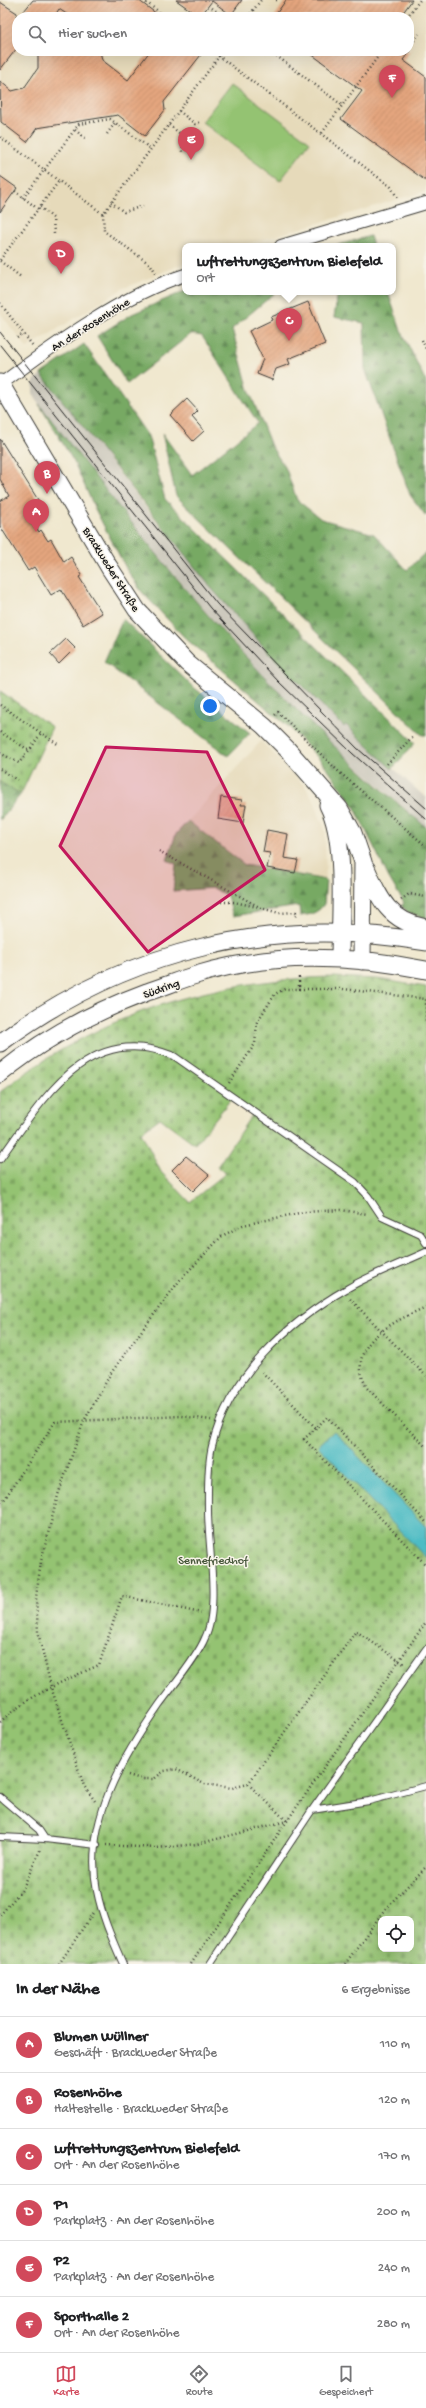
<!DOCTYPE html>
<html lang="de">
<head>
<meta charset="utf-8">
<style>
	:root { --surface:#fff; --page:#f2f2f2; --text:#202124; --muted:#757577; --line:#e0e0e0; --accent:#d1495b }
	body { margin:0; font-family:"Gochi Hand",sans-serif; background:var(--page); color:var(--text) }
	.controls { position:absolute; right:12px; bottom:12px; display:grid; overflow:hidden; border-radius:8px; box-shadow:0 4px 16px #0002 }
	.controls button { width:36px; height:36px; display:grid; place-items:center; padding:0; border:0; border-bottom:1px solid var(--line); background:var(--surface); color:var(--text); font:20px sans-serif }
	.you { position:absolute; left:210px; top:706px; width:14px; height:14px; margin:-10px; border:3px solid #fff; border-radius:50%; background:#1a73e8; box-shadow:0 0 0 6px #1a73e833 }
	.badge { display:grid; place-items:center; width:26px; height:26px; border-radius:50%; background:var(--accent); color:#fff; font-size:13px; font-weight:700 }
	.pin { position:absolute; translate:-50% -33px; filter:drop-shadow(0 1px 2px #0008) }
	.pin::after { content:''; position:absolute; top:21px; width:14px; height:12px; background:inherit; clip-path:polygon(0 0,100% 0,50% 100%) }
	.popup { position:absolute; left:182px; top:243px; width:214px; height:52px; box-sizing:border-box; display:grid; place-content:center; border-radius:8px; background:var(--surface); filter:drop-shadow(0 1px 3px #0005); font-size:13px; white-space:nowrap; color:var(--muted) }
	.popup b { font-size:15px; color:var(--text) }
	.popup::after { content:''; position:absolute; left:50%; top:100%; margin-left:-8px; border:8px solid transparent; border-top-color:var(--surface) }
	.list { margin:0; padding:0; list-style:none }
	h2 { display:flex; justify-content:space-between; align-items:center; height:52px; margin:0; padding:0 16px; font-size:17px }
	h2 small { font-size:13px; font-weight:400; color:var(--muted) }
	.list li { display:grid; grid-template-columns:26px 1fr auto; gap:12px; align-items:center; box-sizing:border-box; height:56px; padding:0 16px; border-top:1px solid var(--line) }
	.list b { display:block; font-size:15px; white-space:nowrap }
	.list p { margin:0; font-size:13px; white-space:nowrap; color:var(--muted) }
	.list em { font-size:13px; font-style:normal; color:var(--muted) }
	.icon { flex:none; width:22px; height:22px; fill:none; stroke:currentColor; stroke-width:2; stroke-linecap:round; stroke-linejoin:round }
	.map { position:relative; flex:none; width:426px; height:1964px; overflow:hidden }
	.search { position:absolute; background:var(--surface); box-shadow:0 4px 16px #0002; left:12px; right:12px; top:12px; height:44px; display:flex; align-items:center; gap:10px; box-sizing:border-box; padding:0 14px; border-radius:16px; color:var(--muted); font-size:15px }
	.sheet { height:388px; background:var(--surface) }
	nav { display:flex; justify-content:space-around; align-items:center; box-sizing:border-box; height:56px; border-top:1px solid var(--line); background:var(--surface); font-size:11px; color:var(--muted) }
	nav a { display:grid; justify-items:center; gap:2px }
	nav .on { color:var(--accent) }
	.map>svg:first-child { display:block }
</style>
</head>
<body>
<div class="map">
<svg width="426" height="1964" viewBox="0 0 426 1964">
	<defs>
		<pattern id="forest-firs" width="22" height="20" patternUnits="userSpaceOnUse"><rect width="22" height="20" fill="#77a964"/><path d="M5 1l3.5 6h-7zM16 11l3.5 6h-7z" fill="#618952"/></pattern>
		<pattern id="cemetery-stones" width="16" height="16" patternUnits="userSpaceOnUse"><rect width="16" height="16" fill="#94c372"/><path d="M2 7V4a2 2 0 0 1 4 0v3zM10 15v-3a2 2 0 0 1 4 0v3z" fill="#7fa762"/></pattern>
		<pattern id="building-hatch" width="6" height="6" patternUnits="userSpaceOnUse"><rect width="6" height="6" fill="#e4a57e"/><path d="M-1 1l2-2M0 6l6-6M5 7l2-2" fill="none" stroke="#c38d6c"/></pattern>
	</defs>
	<rect width="100%" height="100%" fill="#f7f3e8"/>
	<filter id="ink" filterUnits="userSpaceOnUse"><feTurbulence type="fractalNoise" baseFrequency=".025" numOctaves="2"/><feDisplacementMap in="SourceGraphic" scale="8" xChannelSelector="R" yChannelSelector="G"/><feConvolveMatrix kernelMatrix="1 2 1 2 8 2 1 2 1" color-interpolation-filters="sRGB"/></filter>
	<filter id="wash" filterUnits="userSpaceOnUse"><feTurbulence type="fractalNoise" baseFrequency=".012" numOctaves="4" result="noise"/><feDisplacementMap in="SourceGraphic" scale="16" xChannelSelector="R" yChannelSelector="G"/><feGaussianBlur stdDeviation="0.9" result="paint"/><feColorMatrix in="noise" values="0 0 0 0 0 0 0 0 0 0 0 0 0 0 0 0 0 1.4 0 .05"/><feComposite in="paint" operator="in"/></filter>
	<g filter="url(#wash)">
		<rect width="100%" height="100%" fill="#f0e8cf"/>
		<path fill="#e6daba" fill-rule="evenodd" d="M0,0H426V191L241,246H185V263L122,289L27,348L0,313ZM17,17H409V51H17Z
			M261,741L305,786L315,803L325,831L326,880L245,865L188,821Z"/>
		<path fill="#c8c4b8" d="M41,374L157,522L243,624L344,727L346,725L426,798V827L323,736L260,672L200,605L146,541L39,404L33,394V388L34,381Z"/>
		<path fill="url(#forest-firs)" stroke="#4a6240" d="M370,236L373,246H335Z
			M185,291L276,292L232,329L249,390L271,446L286,469L297,500L321,519L374,534L407,570L426,552V735H422L176,496L162,433L192,475L258,423L202,336L191,334L127,384L97,336L132,314Z
			M338,292H388L400,328L426,382V516L410,495L365,369L364,323L334,317Z
			M84,344L148,436L165,499L415,743L392,769L346,725L344,727L273,657L213,590L41,374Z
			M39,404C110,495 180,589 260,672C312,727 368,779 426,827V918L409,913L401,906L404,903L389,878L354,806L323,763L290,728L185,638L141,591L127,570L95,509L74,462Z
			M123,619L191,685L250,733L228,756L104,662Z
			M0,782L21,794L0,820Z
			M188,821L245,865L326,880L324,904C318,913 310,915 300,916L299,906L233,916L227,896L213,888L173,891L176,864L167,860L176,834Z"/>
		<path fill="url(#cemetery-stones)" stroke="#587047" fill-rule="evenodd" d="M0,691L52,727L21,794L0,782Z
			M333,977L377,979L426,987V1964H0V1092C99,1014 207,980 333,977ZM231,1099L253,1113L217,1167L226,1173L190,1202L161,1172L141,1132L160,1118L195,1144ZM381,1919H411V1949H381Z"/>
		<path fill="#94c372" stroke="#587047" d="M232,83L310,142L280,181L202,122Z"/>
		<path fill="#4ebcc4" stroke="#356c70" d="M334,1431L426,1527V1558L318,1446Z"/>
		<g id="blocks">
			<path fill="url(#building-hatch)" d="M33,0H138L161,17H71L59,9L54,17H19Z
				M176,0H242L231,15L212,1L200,17Z
				M286,0H412L400,17H274Z
				M0,2L17,13V48L0,70Z
				M38,51H100L102,60L128,80L150,51H204L164,102L165,110L145,136L118,115L37,128L27,142L1,122L0,81L12,91L24,88L38,68Z
				M307,51H410L403,60L426,77V181L341,119L362,91Z
				M0,176L17,188L0,212Z
				M308,302L325,344L288,359L290,364L276,369L272,380L257,374L263,359L249,331L272,320L271,317Z
				M187,399L198,411L192,417L204,431L193,441L170,415Z
				M0,439L40,503L26,511L39,532L41,530L48,541L51,539L64,562L71,557L82,575L79,577L102,613L83,625L61,589L51,595L34,567L28,571L0,526V501L9,496L0,479Z
				M66,639L75,648L59,664L50,654Z
				M221,797L242,800L241,805H246L243,823L218,819Z
				M267,830L288,834L284,858L298,860L295,873L267,868L270,853L263,852Z
				M186,1156L209,1175L193,1191L172,1170Z"/>
		</g>
	</g>
	<g filter="url(#ink)">
		<use href="#blocks" fill-opacity="0" stroke="#3c3b37" stroke-width="1"/>
		<g fill="none" stroke-linecap="round" stroke-linejoin="round">
			<defs>
				<path id="lane" d="M0,1159C43,1100 88,1020 174,1056L355,1182L368,1196L382,1217L421,1235L426,1243
					M0,1797L39,1830L45,1839
					M312,1810L369,1801L426,1786
					M0,1837L45,1839L97,1845
					M123,1964C113,1941 102,1917 97,1891C83,1823 122,1758 159,1705C172,1687 197,1658 205,1638C220,1607 208,1546 208,1511C208,1491 207,1466 212,1446C228,1377 288,1322 348,1288C372,1274 400,1264 426,1252
					M210,1964L312,1810L426,1649"/>
				<path id="street" d="M281,246L426,203
					M1,384C52,346 124,294 185,275"/>
				<path id="secondary" d="M0,383L109,567L137,610L187,663L264,726L288,750L339,808L353,833L363,862L362,961
					M328,805C347,841 340,917 340,959
					M366,868C380,900 389,921 426,928
					M0,1043C127,949 271,915 426,942
					M0,1074C45,1037 93,1012 147,992C163,987 179,980 196,975C269,952 352,955 426,970"/>
			</defs>
			<use href="#lane" stroke="#3c3b37" stroke-width="8"/>
			<use href="#street" stroke="#3c3b37" stroke-width="14"/>
			<use href="#secondary" stroke="#3c3b37" stroke-width="19"/>
			<path stroke="#3c3b37" stroke-width="2.5" stroke-dasharray="1 3" stroke-linecap="butt" d="M143,0L166,17
				M276,0H277
				M212,8L224,17
				M248,17L261,0
				M407,17L420,0
				M409,47L419,34
				M212,51L391,187L398,199
				M270,51L342,105
				M386,51L392,55
				M179,111L195,124L202,122
				M169,125L182,135L183,153
				M75,130L85,138
				M322,133L382,51
				M107,134L115,123
				M0,137L59,181
				M15,191L38,209
				M23,198L79,124L110,119L151,149
				M111,202L124,212L143,206
				M40,207L53,218L54,234
				M0,260L59,181L103,214
				M0,261L21,277
				M156,273L151,265L104,231L103,214L223,51
				M0,303L33,346
				M17,338L23,334
				M422,340L426,349
				M0,705L59,745
				M275,715L278,712L339,772L426,846
				M0,732L27,749L31,748L41,733
				M0,753L19,763L31,748
				M387,764L414,735
				M0,769L17,780
				M159,851L261,908L279,913L296,912L297,918
				M401,900L409,894L426,897
				M221,902H234L257,907
				M299,977V989H343L426,999V1022
				M229,1083L255,1044L257,1022L275,994L285,989H299
				M350,1299L426,1376
				M426,1307C393,1322 343,1344 367,1388L426,1447
				M262,1372L316,1428L327,1417L426,1522
				M316,1428L304,1439L426,1565
				M0,1506L55,1422L182,1416L211,1420
				M0,1722C29,1695 64,1681 99,1665L122,1596L201,1613
				M128,1775L141,1779H154L164,1771L176,1769L204,1784L232,1788L248,1784L356,1631L404,1664
				M248,1784L287,1821
				M95,1801L84,1786L51,1687L38,1632L36,1597L41,1561L58,1495L84,1421L111,1373L143,1329L180,1280L222,1236L243,1225L304,1212L341,1210L367,1214
				M106,1845L156,1848L197,1844L287,1821
				M0,1915L22,1890L41,1848
				M59,1964L93,1913
				M191,1964L287,1821L426,1622
				M345,1964L385,1909L426,1867"/>
			<use href="#lane" stroke="#fff" stroke-width="6"/>
			<use href="#street" stroke="#fff" stroke-width="12"/>
			<use href="#secondary" stroke="#fff" stroke-width="17"/>
			<path stroke="#1c1c1c" stroke-width="1" d="M0,332L217,604L357,748L426,808
				M0,345L210,608L278,681L352,753L426,819"/>
		</g>
	</g>
	<path fill="#c2185b" fill-opacity="0.2" stroke="#c2185b" stroke-width="3" stroke-linejoin="round" d="M106,747L207,752L265,870L148,952L60,846Z"/>
	<g text-anchor="middle" stroke-width="3" stroke-linejoin="round" paint-order="stroke">
		<g font-size="12" fill="#1c1c1c" stroke="#f7f3e8">
			<text transform="translate(90 324) rotate(-32)" y="4">An der Rosenhöhe</text>
			<text transform="translate(112 569) rotate(58)" y="4">Brackweder Straße</text>
			<text transform="translate(161 988) rotate(-20)" y="4">Südring</text>
		</g>
		<g font-size="12" fill="#46563a" stroke="#f7f3e8">
			<text x="213" y="1564">Sennefriedhof</text>
		</g>
	</g>
</svg>
<div class="controls">
<button><svg class="icon" aria-label="locate" viewBox="0 0 24 24"><circle cx="12" cy="12" r="6"/><path d="M12 2v4M12 18v4M2 12h4M18 12h4"/></svg></button>
</div>
<div class="you"></div>
<div class="pin badge" style="left:36px;top:532px">A</div>
<div class="pin badge" style="left:47px;top:494px">B</div>
<div class="pin badge" style="left:289px;top:341px">C</div>
<div class="popup"><b>Luftrettungszentrum Bielefeld</b>Ort</div>
<div class="pin badge" style="left:61px;top:274px">D</div>
<div class="pin badge" style="left:191px;top:160px">E</div>
<div class="pin badge" style="left:392px;top:98px">F</div>
<div class="search"><svg class="icon" aria-label="search" viewBox="0 0 24 24"><circle cx="10" cy="10" r="6"/><path d="M15 15l6 6"/></svg>Hier suchen</div>
</div>
<section class="sheet">
<h2>In der Nähe<small>6 Ergebnisse</small></h2>
<ul class="list">
<li><span class="badge">A</span><div><b>Blumen Wüllner</b><p>Geschäft · Brackweder Straße</p></div><em>110 m</em></li>
<li><span class="badge">B</span><div><b>Rosenhöhe</b><p>Haltestelle · Brackweder Straße</p></div><em>120 m</em></li>
<li><span class="badge">C</span><div><b>Luftrettungszentrum Bielefeld</b><p>Ort · An der Rosenhöhe</p></div><em>170 m</em></li>
<li><span class="badge">D</span><div><b>P1</b><p>Parkplatz · An der Rosenhöhe</p></div><em>200 m</em></li>
<li><span class="badge">E</span><div><b>P2</b><p>Parkplatz · An der Rosenhöhe</p></div><em>240 m</em></li>
<li><span class="badge">F</span><div><b>Sporthalle 2</b><p>Ort · An der Rosenhöhe</p></div><em>280 m</em></li>
</ul>
</section>
<nav>
<a class="on"><svg class="icon" aria-label="map" viewBox="0 0 24 24"><path d="M3 6l6-2 6 2 6-2v14l-6 2-6-2-6 2zM9 4v14M15 6v14"/></svg>Karte</a>
<a><svg class="icon" aria-label="directions" viewBox="0 0 24 24"><path d="M12 3l9 9-9 9-9-9zM9 14v-3h6M13 9l2 2-2 2"/></svg>Route</a>
<a><svg class="icon" aria-label="saved" viewBox="0 0 24 24"><path d="M7 4h10v16l-5-4-5 4z"/></svg>Gespeichert</a>
</nav>
</body>
</html>
